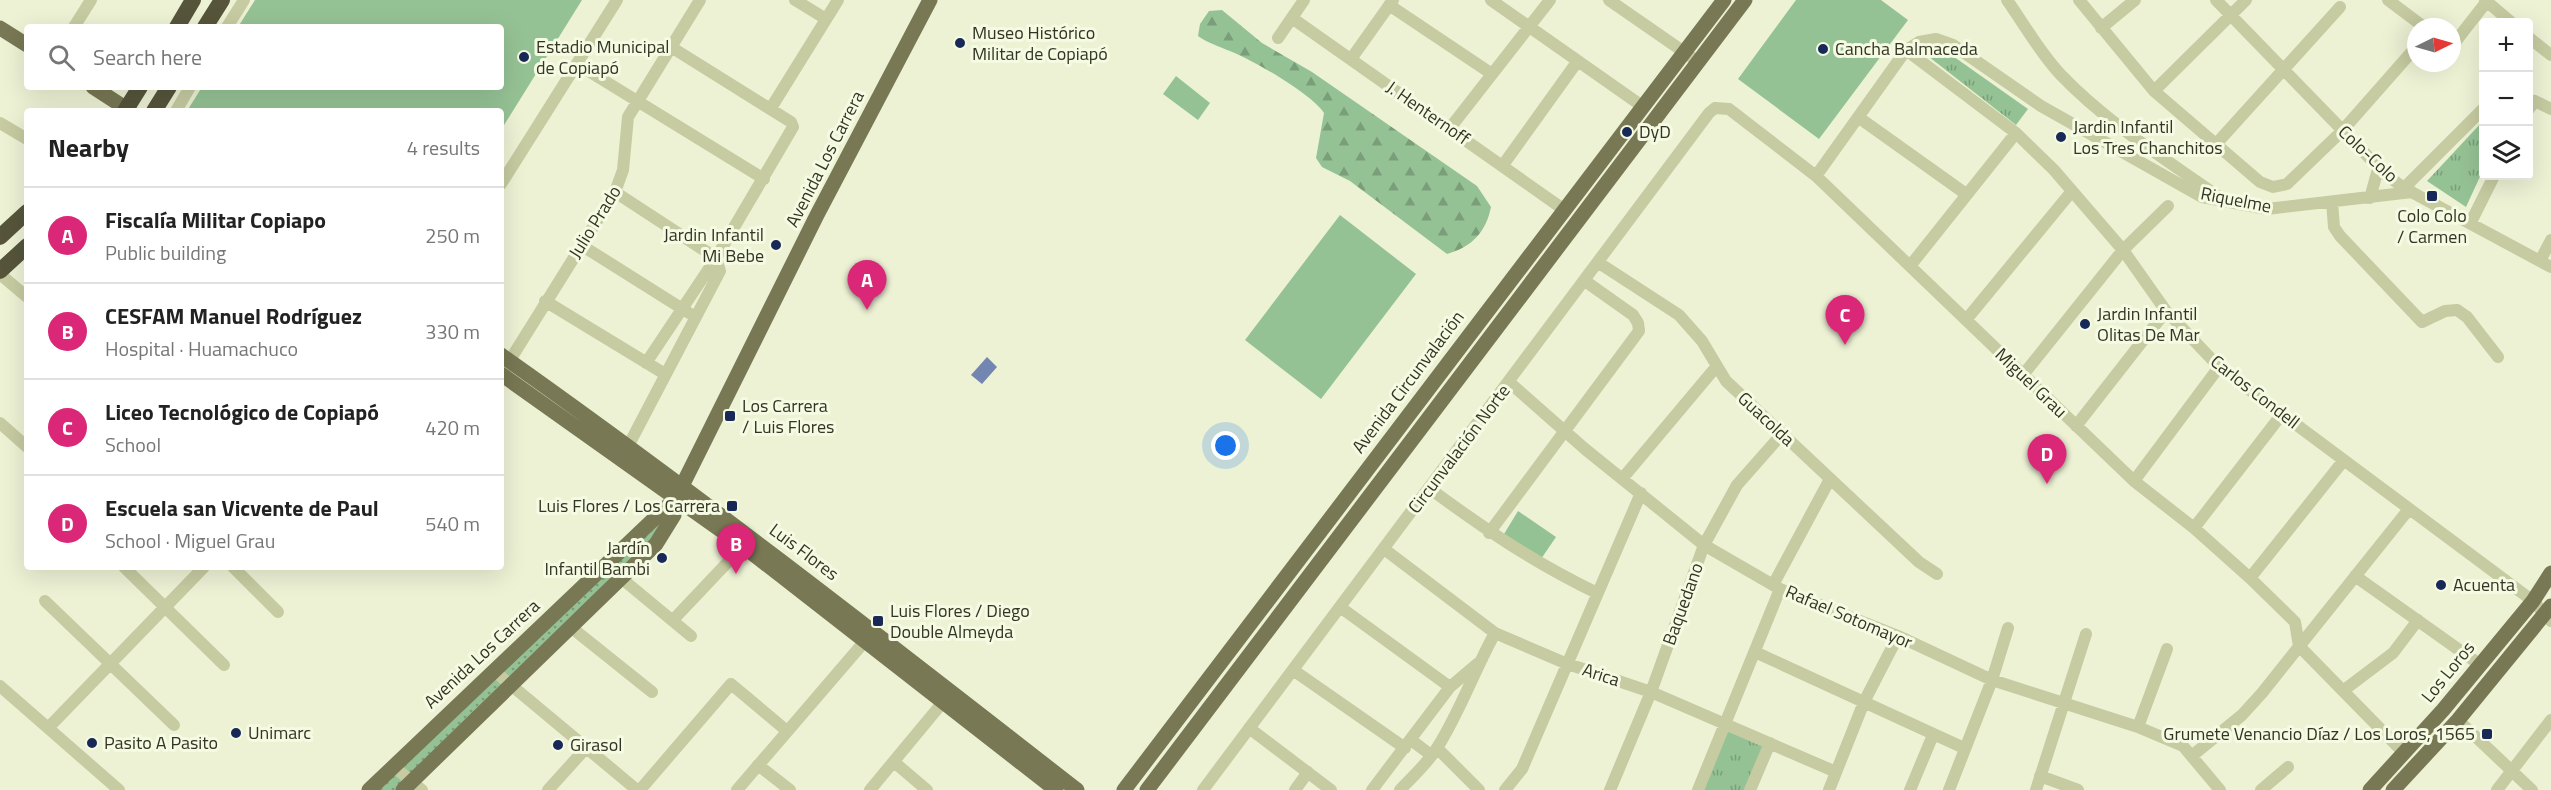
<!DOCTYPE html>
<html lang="en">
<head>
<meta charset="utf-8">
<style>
	:root { --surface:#fff; --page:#f6f6f6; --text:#222; --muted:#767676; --line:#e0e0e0; --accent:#db2777 }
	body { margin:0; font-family:"Titillium Web",sans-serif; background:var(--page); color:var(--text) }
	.controls { position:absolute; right:18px; top:18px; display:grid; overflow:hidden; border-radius:6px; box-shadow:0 6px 24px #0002 }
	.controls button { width:54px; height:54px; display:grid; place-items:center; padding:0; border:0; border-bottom:2px solid var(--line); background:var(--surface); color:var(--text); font:30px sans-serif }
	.compass { position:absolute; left:2407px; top:18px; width:54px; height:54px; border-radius:50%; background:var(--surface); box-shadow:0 6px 24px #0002; rotate:85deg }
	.you { position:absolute; left:1226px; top:446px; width:21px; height:21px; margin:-15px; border:4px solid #fff; border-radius:50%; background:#1a73e8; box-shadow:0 0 0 9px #1a73e833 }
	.badge { display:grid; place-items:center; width:39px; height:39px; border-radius:50%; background:var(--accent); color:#fff; font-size:20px; font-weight:700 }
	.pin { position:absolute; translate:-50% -50px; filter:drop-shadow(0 2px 3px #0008) }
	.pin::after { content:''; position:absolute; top:32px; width:21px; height:18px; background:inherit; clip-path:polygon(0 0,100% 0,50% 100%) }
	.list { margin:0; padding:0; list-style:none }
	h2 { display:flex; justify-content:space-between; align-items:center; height:78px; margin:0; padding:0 24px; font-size:26px }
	h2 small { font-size:20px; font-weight:400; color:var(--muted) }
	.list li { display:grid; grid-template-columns:39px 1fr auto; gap:18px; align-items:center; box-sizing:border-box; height:96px; padding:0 24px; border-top:2px solid var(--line) }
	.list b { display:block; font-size:22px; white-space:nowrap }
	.list p { margin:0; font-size:20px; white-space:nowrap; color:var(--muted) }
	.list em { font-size:20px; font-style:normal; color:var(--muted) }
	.icon { flex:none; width:33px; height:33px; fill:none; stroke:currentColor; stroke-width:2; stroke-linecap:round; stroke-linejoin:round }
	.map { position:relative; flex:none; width:2551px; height:790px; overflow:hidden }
	.search { position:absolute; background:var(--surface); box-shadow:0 6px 24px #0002; left:24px; top:24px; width:480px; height:66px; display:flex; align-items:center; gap:15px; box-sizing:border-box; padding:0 21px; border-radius:6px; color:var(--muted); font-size:22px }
	.panel { position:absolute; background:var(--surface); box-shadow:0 6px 24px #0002; left:24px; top:108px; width:480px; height:462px; border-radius:6px }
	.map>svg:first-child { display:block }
</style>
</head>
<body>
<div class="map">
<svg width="2551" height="790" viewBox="0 0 2551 790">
	<defs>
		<pattern id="grass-dots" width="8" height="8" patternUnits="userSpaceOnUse" patternTransform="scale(1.5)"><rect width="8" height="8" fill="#95c295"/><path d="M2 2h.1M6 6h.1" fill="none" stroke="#7a9e79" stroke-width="1.8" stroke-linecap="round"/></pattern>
		<pattern id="forest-firs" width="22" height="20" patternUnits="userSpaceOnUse" patternTransform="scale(1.5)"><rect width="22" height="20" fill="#95c295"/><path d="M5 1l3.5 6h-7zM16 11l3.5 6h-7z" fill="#7a9e79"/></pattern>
		<pattern id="park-tufts" width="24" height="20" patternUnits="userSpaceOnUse" patternTransform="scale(1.5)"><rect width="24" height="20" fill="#95c295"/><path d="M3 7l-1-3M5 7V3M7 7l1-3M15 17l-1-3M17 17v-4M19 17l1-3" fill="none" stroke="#7a9e79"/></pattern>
	</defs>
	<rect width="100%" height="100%" fill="#edf2d5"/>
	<path fill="url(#grass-dots)" d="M672,506L654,542L399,790H373Z"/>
	<path fill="url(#forest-firs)" d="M1222,10L1262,43L1312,72L1477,186L1491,207C1486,232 1472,247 1447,254L1350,181L1322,167L1316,158L1324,113C1312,94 1250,58 1227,50C1216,45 1208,43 1198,36L1200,24L1209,11Z"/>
	<path fill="url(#park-tufts)" d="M1929,47L1939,48L1950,54L2028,109L2016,125L1924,53Z
		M2483,121V170L2466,207L2427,181Z
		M1730,731L1766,747L1747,790H1704L1726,733Z"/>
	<path fill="#95c295" d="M255,0H582L501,130V111H187L202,87H501V27H238Z
		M1796,0H1881L1908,20L1819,139L1738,79Z
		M1176,76L1210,103L1198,120L1163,94Z
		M1340,215L1416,274L1321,399L1245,340Z
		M1518,511L1556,537L1541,559L1504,534Z"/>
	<path fill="#7385b1" d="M987,357L997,367L982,384L971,375Z"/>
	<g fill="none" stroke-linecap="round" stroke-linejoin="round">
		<path stroke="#c6cba1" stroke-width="12" d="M795,0L826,19
			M1491,0L1642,106
			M1609,0L1697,61
			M2007,0C2024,24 2040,53 2061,75C2108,124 2167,160 2222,199
			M2079,0L2154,91L2260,182L2273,187L2287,184L2342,131L2416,47
			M2216,0L2385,174L2404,188L2551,267
			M2388,0L2424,27
			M2485,0L2511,22
			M1389,5L1492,74
			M1292,18L1563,209
			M74,27L91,0
			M227,27L244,0
			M2101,28L2135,0
			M2528,37L2551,55
			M1278,38L1304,0
			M2452,46L2487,1
			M1906,50L2016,133L2054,170L2123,250L2166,311L2219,367L2533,601L2551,621
			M1351,59L1393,0
			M577,64L764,179
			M2154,91L2246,0
			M771,108L838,0
			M2528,110L2535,101L2551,109
			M176,111L190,87
			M1858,117L1966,194
			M0,123L27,139
			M1450,128L1550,0
			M2217,143L2340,7
			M1503,165L1577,62
			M1816,176L1906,50L1919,42L1936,39L1953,45L2041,106L2202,197L2267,209L2412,192
			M501,184L617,0
			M2404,188L2484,108
			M615,192L716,258L720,271L624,454
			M2370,198L2378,169
			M2332,202L2334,227L2340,236L2422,322L2445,311L2457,310L2467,317L2498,357
			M2471,222L2494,176
			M581,245L689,313
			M2540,261L2551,240
			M1599,263L1679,315L1702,341L1726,381L1919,562L1937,574
			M1910,266L2016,133
			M0,274L27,297
			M545,301L665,374
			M1966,320L2072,191
			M646,363L716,258L793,127L791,122L671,47
			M505,368L615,192L623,170L628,117L700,0
			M2023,375L2123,250L2168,206
			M1509,382L1585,449L1704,545L1780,589L1898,636L1992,680L2138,727L2183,746L2220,790
			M0,423L27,447
			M2076,426L2166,311
			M1622,479L1716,367
			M2134,481L2219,367
			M1429,488C1486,530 1533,562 1597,593
			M2194,528L2282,414
			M1489,533L1639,331L1638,323L1633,315L1585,281
			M1384,549L1495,633L1565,663L1651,692L1836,772
			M124,567L224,665
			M233,567L278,612
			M2355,576L2479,664
			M621,578L691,636
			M2250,578L2344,460
			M1773,585L1830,479
			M45,601L174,725
			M1340,607L1450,687
			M673,620L743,546
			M572,628L652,692
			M1755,652L1964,748
			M493,670L637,790
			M1293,670L1405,748
			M0,686L119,790
			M2344,690L2393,653L2418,620
			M2458,720L2532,790
			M2138,727L2167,649
			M48,728L204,567
			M1249,728L1331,790
			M1411,740L1431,755
			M1437,748L1479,790
			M2193,755L2242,715L2262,693L2409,509
			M894,762L927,790
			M758,765L790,790
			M393,766L422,790
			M2040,776L2078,790
			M548,790L586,748
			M640,790L731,684L787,731
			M737,790L871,634
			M870,790L948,696
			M1203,790L1709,113L1715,108L1729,109L1816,176L2134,481L2194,528L2250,578L2295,622L2299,646L2404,753
			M1295,790L1308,772
			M1372,790L1450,687L1477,664
			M1400,790C1412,777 1427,764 1437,748C1460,712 1474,671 1495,633
			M1505,790L1522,769L1641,493
			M1610,790L1651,692L1704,545L1737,485L1782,434
			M1698,790L1780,589
			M1750,790L1770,743
			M1829,790L1864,702L1898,636
			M1910,790L1933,735
			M1949,790L1992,680L2008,628
			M2036,790L2086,634
			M2261,790L2288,767
			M2497,790L2551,720"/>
		<path stroke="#787854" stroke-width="15" d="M0,28L27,45
			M93,87L130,111
			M501,355C698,494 887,642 1077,790
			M501,374L743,546L1056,790
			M369,790L676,498
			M403,790L656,544L674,515L676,498L817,215L930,0
			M1124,790L1724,0
			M1147,790L1745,0
			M2370,790L2443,710L2533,601L2551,573
			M2393,790L2458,720L2551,606"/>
		<path stroke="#56553b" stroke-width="16" d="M177,27L193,0
			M205,27L222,0
			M125,111L140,87
			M154,111L169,87
			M0,237L27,212
			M0,271L27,246"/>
	</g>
	<g fill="#182958" stroke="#f5fae2" stroke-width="2">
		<circle cx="960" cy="43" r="6"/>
		<circle cx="1823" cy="49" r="6"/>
		<circle cx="524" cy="57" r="6"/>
		<circle cx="1627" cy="132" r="6"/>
		<circle cx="2061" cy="137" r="6"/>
		<rect x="2426" y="190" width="12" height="12" rx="3"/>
		<circle cx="776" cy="245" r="6"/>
		<circle cx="2085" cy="324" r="6"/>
		<rect x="724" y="410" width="12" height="12" rx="3"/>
		<rect x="726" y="500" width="12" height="12" rx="3"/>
		<circle cx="662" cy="558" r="6"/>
		<circle cx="2441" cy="585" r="6"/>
		<rect x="872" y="615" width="12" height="12" rx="3"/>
		<circle cx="236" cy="733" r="6"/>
		<rect x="2481" y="728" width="12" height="12" rx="3"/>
		<circle cx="92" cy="743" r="6"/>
		<circle cx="558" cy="745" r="6"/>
	</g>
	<g text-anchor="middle" stroke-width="6" stroke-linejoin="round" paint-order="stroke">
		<g font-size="18" fill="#343424" stroke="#f5fae2" text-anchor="start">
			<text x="972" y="39">Museo Histórico<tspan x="972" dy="21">Militar de Copiapó</tspan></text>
			<text x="536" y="53">Estadio Municipal<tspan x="536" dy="21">de Copiapó</tspan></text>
			<text x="1835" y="55">Cancha Balmaceda</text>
			<text x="2073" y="133">Jardin Infantil<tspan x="2073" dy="21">Los Tres Chanchitos</tspan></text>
			<text x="1639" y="138">DyD</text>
			<text x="2432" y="222" text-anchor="middle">Colo Colo<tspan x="2432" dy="21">/ Carmen</tspan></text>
			<text x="764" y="241" text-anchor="end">Jardin Infantil<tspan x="764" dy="21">Mi Bebe</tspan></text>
			<text x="2097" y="320">Jardin Infantil<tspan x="2097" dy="21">Olitas De Mar</tspan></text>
			<text x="742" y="412">Los Carrera<tspan x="742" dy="21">/ Luis Flores</tspan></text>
			<text x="720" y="512" text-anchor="end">Luis Flores / Los Carrera</text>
			<text x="650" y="554" text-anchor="end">Jardín<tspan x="650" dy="21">Infantil Bambi</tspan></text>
			<text x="2453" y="591">Acuenta</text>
			<text x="890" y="617">Luis Flores / Diego<tspan x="890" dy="21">Double Almeyda</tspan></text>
			<text x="248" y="739">Unimarc</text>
			<text x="2475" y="740" text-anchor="end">Grumete Venancio Díaz / Los Loros, 1565</text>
			<text x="104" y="749">Pasito A Pasito</text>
			<text x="570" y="751">Girasol</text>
		</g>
		<g font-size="18" fill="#343424" stroke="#f5fae2">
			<text transform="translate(1428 113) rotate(35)" y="6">J. Henternoff</text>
			<text transform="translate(2368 154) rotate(43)" y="6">Colo-Colo</text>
			<text transform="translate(825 159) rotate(-63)" y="6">Avenida Los Carrera</text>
			<text transform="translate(2236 200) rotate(11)" y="6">Riquelme</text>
			<text transform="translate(595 222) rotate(-58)" y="6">Julio Prado</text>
			<text transform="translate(1408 382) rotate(-53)" y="6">Avenida Circunvalación</text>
			<text transform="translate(2031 383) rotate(44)" y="6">Miguel Grau</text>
			<text transform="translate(2255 392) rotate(38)" y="6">Carlos Condell</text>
			<text transform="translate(1766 419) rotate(43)" y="6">Guacolda</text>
			<text transform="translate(1459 449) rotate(-53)" y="6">Circunvalación Norte</text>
			<text transform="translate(804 552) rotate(37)" y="6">Luis Flores</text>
			<text transform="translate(1683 604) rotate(-70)" y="6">Baquedano</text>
			<text transform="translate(1849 617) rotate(23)" y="6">Rafael Sotomayor</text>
			<text transform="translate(482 654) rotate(-43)" y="6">Avenida Los Carrera</text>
			<text transform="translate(2448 672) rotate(-51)" y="6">Los Loros</text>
			<text transform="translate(1601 675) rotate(18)" y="6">Arica</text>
		</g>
	</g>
</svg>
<div class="controls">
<button>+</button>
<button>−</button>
<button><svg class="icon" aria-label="layers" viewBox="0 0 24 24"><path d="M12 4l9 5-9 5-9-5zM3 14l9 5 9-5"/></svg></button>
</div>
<svg class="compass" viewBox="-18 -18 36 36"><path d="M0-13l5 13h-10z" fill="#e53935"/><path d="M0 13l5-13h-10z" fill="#767676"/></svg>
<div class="you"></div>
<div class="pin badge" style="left:867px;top:310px">A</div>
<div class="pin badge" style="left:736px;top:574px">B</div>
<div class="pin badge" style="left:1845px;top:345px">C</div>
<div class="pin badge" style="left:2047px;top:484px">D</div>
<div class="search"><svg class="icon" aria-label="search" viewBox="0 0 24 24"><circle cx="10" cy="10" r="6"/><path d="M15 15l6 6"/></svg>Search here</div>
<section class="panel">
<h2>Nearby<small>4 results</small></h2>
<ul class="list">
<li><span class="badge">A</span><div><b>Fiscalía Militar Copiapo</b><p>Public building</p></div><em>250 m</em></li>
<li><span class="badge">B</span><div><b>CESFAM Manuel Rodríguez</b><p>Hospital · Huamachuco</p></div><em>330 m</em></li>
<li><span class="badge">C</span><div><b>Liceo Tecnológico de Copiapó</b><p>School</p></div><em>420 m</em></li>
<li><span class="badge">D</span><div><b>Escuela san Vicvente de Paul</b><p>School · Miguel Grau</p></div><em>540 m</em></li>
</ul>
</section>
</div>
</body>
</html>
